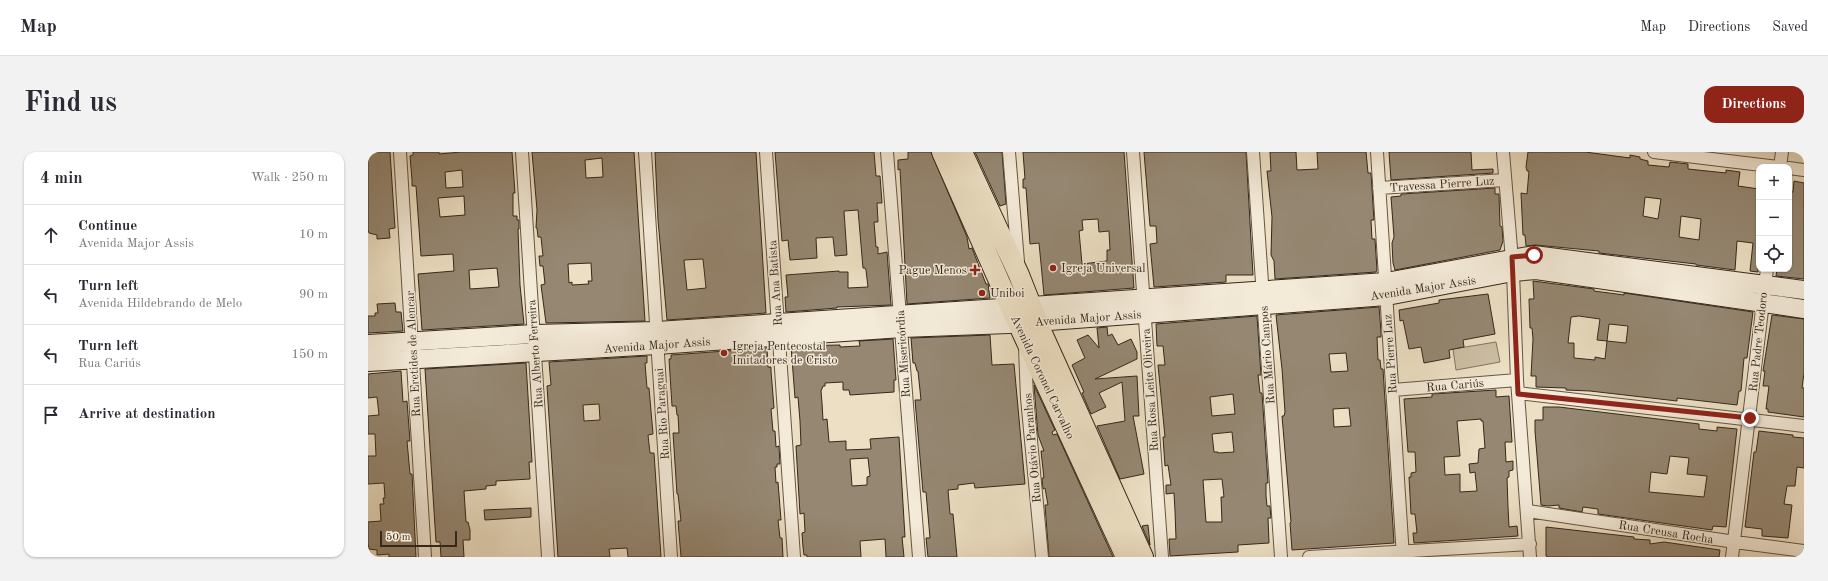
<!DOCTYPE html>
<html lang="en">
<head>
<meta charset="utf-8">
<style>
	:root { --surface:#fff; --page:#f2f2f3; --text:#2b2b33; --muted:#7c7c81; --line:#e1e1e2; --accent:#8f2418 }
	body { margin:0; font-family:"Old Standard TT",serif; background:var(--page); color:var(--text) }
	.controls { position:absolute; right:12px; top:12px; display:grid; overflow:hidden; border-radius:8px; box-shadow:0 1px 3px #0004 }
	.controls button { width:36px; height:36px; display:grid; place-items:center; padding:0; border:0; border-bottom:1px solid var(--line); background:var(--surface); color:var(--text); font:20px sans-serif }
	.scale { position:absolute; left:12px; bottom:10px; width:77px; box-sizing:border-box; padding-left:4px; border:2px solid #36281b; border-top:0; font-size:11px; line-height:14px; white-space:nowrap; color:#36281b; -webkit-text-stroke:3px #f3ead8; paint-order:stroke }
	.stop { position:absolute; width:12px; height:12px; margin:-9px; border:3px solid #8f2418; border-radius:50%; background:#fff }
	.stop.end { background:#8f2418; border-color:#fff; box-shadow:0 1px 4px #0008 }
	.list { margin:0; padding:0; list-style:none }
	h2 { display:flex; justify-content:space-between; align-items:center; height:52px; margin:0; padding:0 16px; font-size:17px }
	h2 small { font-size:13px; font-weight:400; color:var(--muted) }
	.list li { display:grid; grid-template-columns:26px 1fr auto; gap:12px; align-items:center; box-sizing:border-box; height:60px; padding:0 16px; border-top:1px solid var(--line) }
	.list b { display:block; font-size:15px; white-space:nowrap }
	.list p { margin:0; font-size:13px; white-space:nowrap; color:var(--muted) }
	.list em { font-size:13px; font-style:normal; color:var(--muted) }
	.icon { flex:none; width:22px; height:22px; fill:none; stroke:currentColor; stroke-width:2; stroke-linecap:round; stroke-linejoin:round }
	.map { position:relative; flex:none; width:1436px; height:405px; overflow:hidden; border-radius:12px }
	header { display:flex; align-items:center; gap:24px; box-sizing:border-box; height:56px; padding:0 20px; background:var(--surface); border-bottom:1px solid var(--line) }
	header strong { font-size:19px }
	nav { display:flex; gap:22px; margin-inline-start:auto; font-size:14px }
	.intro { display:flex; align-items:center; justify-content:space-between; box-sizing:border-box; height:96px; padding:0 24px }
	h1 { margin:0; font-size:28px }
	.button { padding:10px 18px; border-radius:12px; background:var(--accent); color:#fff; font-size:14px; font-weight:700 }
	main { display:flex; gap:24px; padding:0 24px }
	aside { flex:1; background:var(--surface); border-radius:12px; box-shadow:0 1px 3px #0004 }
	.map>svg:first-child { display:block }
</style>
</head>
<body>
<header>
<strong>Map</strong>
<nav><a>Map</a><a>Directions</a><a>Saved</a></nav>
</header>
<div class="intro"><h1>Find us</h1><a class="button">Directions</a></div>
<main>
<aside>
<h2>4 min<small>Walk · 250 m</small></h2>
<ul class="list">
<li><svg class="icon" aria-label="ahead" viewBox="0 0 24 24"><path d="M12 20V5M6 11l6-6 6 6"/></svg><div><b>Continue</b><p>Avenida Major Assis</p></div><em>10 m</em></li>
<li><svg class="icon" aria-label="left" viewBox="0 0 24 24"><path d="M17 20v-9H6M10 6l-5 5 5 5"/></svg><div><b>Turn left</b><p>Avenida Hildebrando de Melo</p></div><em>90 m</em></li>
<li><svg class="icon" aria-label="left" viewBox="0 0 24 24"><path d="M17 20v-9H6M10 6l-5 5 5 5"/></svg><div><b>Turn left</b><p>Rua Cariús</p></div><em>150 m</em></li>
<li><svg class="icon" aria-label="arrive" viewBox="0 0 24 24"><path d="M6 21V4h12l-3 4 3 4H6"/></svg><div><b>Arrive at destination</b></div></li>
</ul>
</aside>
<div class="map">
<svg width="1436" height="405" viewBox="0 0 1436 405">
	<rect width="100%" height="100%" fill="#ecdfc3"/>
	<filter id="stains"><feTurbulence type="fractalNoise" baseFrequency=".005" numOctaves="4"/><feColorMatrix values="0 0 0 0 .2 0 0 0 0 .09 0 0 0 0 .02 0 0 0 .5 -.17"/></filter>
	<radialGradient id="worn" r=".72"><stop offset=".6" stop-color="#630" stop-opacity="0"/><stop offset="1" stop-color="#630" stop-opacity=".3"/></radialGradient>
	<path fill="#cdc0a6" stroke="#827460" d="M1128,190L1132,210L1088,218L1085,197Z"/>
	<path fill="#958772" stroke="#36281b" fill-rule="evenodd" d="M0,0H22L27,76L21,77L22,86L9,87V83L1,81L0,78Z
		M45,0H71V2L93,0H144L147,41H145V64H149V68H151V77H150L152,133L156,172L54,178L50,122L86,119L85,102L53,104L48,34H44V28L42,4L45,3ZM94,18L95,35L78,36L77,20ZM96,44L97,63L72,65L70,46ZM129,116L131,135L102,137L101,118Z
		M164,0H266L277,169L178,171L173,133L177,132L175,114H172L171,104H175L173,85H170L169,76H168L169,58ZM234,6L235,25L218,26L217,8ZM223,111L224,129H220L221,132L204,133V130L201,131L200,112Z
		M287,0H388L398,161L299,168L290,68ZM335,107L338,136L319,138L316,108Z
		M407,0H506L508,24H512L514,51H509L510,70H506L508,95H510V102L519,100L523,153L469,155V156L418,160L417,145H420L418,123L471,119V120H480V136L500,135L498,118L497,116H495L490,58L476,59L479,103L467,104L465,85L448,86L449,106L422,108L420,88L414,89Z
		M540,0H563L599,85L601,97L604,96L618,132H620L622,146L539,152L532,17L530,18V8L540,7Z
		M607,0H634L638,52L632,54Z
		M655,0H756L766,136L676,143L671,91L662,92L658,36H655V27H657ZM730,67L731,80L741,79L742,98H739V109L714,112L711,79L715,78L714,68Z
		M776,0H878L885,123H858V130L786,135L782,92L789,91L788,74H782Z
		M902,0H928L929,18L950,17L949,0H998L1000,21H1003L1006,68H1003L1004,87H1007L1009,118L1008,120L907,127L906,109L903,103L904,65L899,19H903Z
		M1021,0H1103L1104,18L1125,17V21L1023,28Z
		M1160,0H1217L1262,6V3L1272,5V7L1280,9V13L1301,15L1302,10L1320,12V17L1358,21V18L1372,20L1370,34L1391,37L1390,120L1382,119L1385,91L1369,89L1367,118L1328,113V112L1231,101V99L1167,93L1158,94L1157,83H1155L1153,41L1159,42L1161,19H1159L1158,15ZM1277,45L1293,47L1290,67L1275,64ZM1313,64L1333,67L1331,88L1311,85Z
		M1426,29L1436,31V127L1408,124L1409,117H1421V40H1425Z
		M1127,36V42H1131L1132,74L1134,75L1135,89L1132,98L1027,118L1025,111L1024,91L1026,85L1023,45L1033,44V42Z
		M1165,129L1226,137V139L1256,143V141L1385,160L1379,206H1376L1373,239H1371L1369,253L1309,246V249L1222,239L1198,238V236L1168,235V224H1163L1165,187L1164,176H1162L1161,147H1166ZM1211,164L1232,167L1229,188L1239,189L1237,207L1227,205V208L1206,206V191H1200L1203,165ZM1241,172L1260,174L1258,191L1239,189Z
		M1120,142L1127,182L1095,188L1096,195L1081,198L1082,206L1056,211L1053,195L1041,197L1035,168L1032,169L1031,158L1071,151V148Z
		M27,151L28,160H33L35,179L0,181V164H7V161H10L9,152Z
		M1011,155L1013,180V185H1009L1010,208H1012L1013,217H1015L1026,391L924,398L922,371L923,370L914,264H916L917,260L914,217L908,163ZM978,201L980,219L963,220L961,202ZM981,256L983,274L966,275L965,257Z
		M1404,163L1436,167V221L1434,236H1436V265L1400,260V257H1398L1401,234H1395L1397,219H1395Z
		M889,164L893,223H890L892,241H894L900,331H898V344L899,354H902L903,366H900L901,391L870,393V400L802,404L801,387H808L807,359L806,341L798,342V333H803L800,313L797,314L795,285H797L790,213H797L795,194H789L788,172ZM865,242L867,262L844,264L842,245ZM864,280L866,300L850,301V300H846L844,282ZM854,327L856,345H853L854,370H838L835,328Z
		M739,175L740,184L744,182L750,193L763,187L769,200V207L727,227L769,224L771,264H765L776,322L752,327L729,274L757,269L754,230L731,241L738,255L723,262L714,241L716,240L704,213L717,206L709,188L720,183L731,196L729,176Z
		M622,183L624,213L646,212L657,332L607,336L606,331L590,333V337L580,338L582,362H585L589,405H560L558,386H562L558,340H555L547,248H553L550,219H549L547,211H545L543,186Z
		M525,187L528,228H526V240L482,243L481,238H475V230L457,231V234H455L453,239L454,251L455,268L459,267L461,290L478,289V298L503,297L502,287L531,285L537,385H534L536,405H518L517,387L492,389L493,405H439V403H436L435,395L434,381L437,380L436,361L432,362L428,294L433,293L432,269L430,245L427,246L423,194L472,193V195L492,194L491,189ZM500,306L502,324L499,325V333L484,334L482,307Z
		M399,196L400,215H403V219L406,256L403,257L405,279H407L408,295L411,294L412,312H409V315H407L408,331L410,330L413,368H410L412,386H414L415,405H313L310,369H313L310,342H309L305,281H311L310,263H309L308,254H304L301,207H303V203Z
		M279,204V211H277L279,236H281L285,282L280,283L282,301H286L293,405H260L259,396L241,397L242,405H190L179,234L183,233L181,210ZM231,252L232,268L216,269L215,253Z
		M158,211L164,310H161L162,327L128,329V333L118,334V337L96,339L98,370H100L102,378V388H95L96,405H73L72,390H68L57,217Z
		M33,219L35,250L39,249L42,289H39L42,322H44L48,405H21V402L9,403V398L1,397L0,391V370L13,369L12,352H16L15,346H17L16,331L0,332V304H8L7,282H0V264L11,263L9,245L0,246V222Z
		M666,233L687,278L684,280L685,283L689,282L745,405H681L677,353H680L677,336L675,337L674,326H676L673,299H676L670,283Z
		M1128,238V245L1141,244L1144,290H1137L1138,310L1145,309V318L1141,319V325L1139,326L1140,355L1141,375L1149,374L1150,384L1046,391L1045,381H1049L1047,362H1043L1041,325H1043V321L1048,320L1047,300H1040L1036,247L1064,245V242ZM1113,267V269H1115L1117,296L1111,297L1110,311L1101,312L1102,321L1107,320L1109,339L1092,340V322L1077,323L1076,305L1092,304L1089,269Z
		M1175,255H1191L1331,272V277L1349,279V275L1369,277L1358,375L1345,374L1344,378L1230,362V357L1215,355L1214,360L1191,356V353L1180,354L1173,353L1167,279V268H1175ZM1302,304L1321,306L1319,322L1339,324L1336,345L1281,340L1283,320L1299,322Z
		M1391,279L1425,283V285L1436,286V316L1429,315L1427,334H1419L1416,352L1424,353L1420,386L1394,384V377L1377,375L1386,300H1388Z
		M163,356V365L117,368L116,358Z
		M780,373L782,393L774,374Z
		M1178,375L1266,385V387L1282,388V392L1296,390L1352,398L1351,405H1180L1178,404Z"/>
	<g fill="none" stroke-linecap="round" stroke-linejoin="round">
		<defs>
			<path id="street" d="M32,0L57,405
				M154,0L180,405
				M277,0L303,405
				M398,0L426,405
				M519,0L551,405
				M641,0L650,110
				M765,0L794,405
				M885,0L913,405
				M1009,0L1035,405
				M1135,0L1145,120L1149,228L1162,405
				M1286,0L1410,15
				M1412,15L1414,0
				M1421,16L1436,18
				M1011,36L1137,28
				M657,196L659,246L674,405
				M1025,238L1149,228
				M1150,241L1436,274
				M1160,359L1367,390L1436,399
				M941,405L1162,392
				M1364,405L1399,117"/>
			<path id="secondary" d="M0,192L166,182L289,179L410,171L1018,130L1166,103L1436,138
				M0,210L289,193L534,176L641,172L1019,144L1145,120L1168,118L1436,157"/>
			<path id="primary" d="M574,0L643,156L758,405
				M594,0L651,123L673,179L775,405"/>
		</defs>
		<use href="#street" stroke="#645645" stroke-width="14"/>
		<use href="#secondary" stroke="#36281b" stroke-width="20"/>
		<use href="#primary" stroke="#36281b" stroke-width="22"/>
		<use href="#street" stroke="#f3ead8" stroke-width="12"/>
		<use href="#secondary" stroke="#f3ead8" stroke-width="18"/>
		<use href="#primary" stroke="#ecdfc3" stroke-width="20"/>
	</g>
	<g fill="none" stroke-linecap="round" stroke-linejoin="round">
		<path stroke="#8f2418" stroke-width="5" d="M1166,103L1144,105L1150,242L1382,266"/>
	</g>
	<g fill="#8f2418" stroke="#f3ead8" stroke-width="1.5">
		<circle cx="685" cy="116" r="4"/>
		<path d="M605 112h4v4h4v4h-4v4h-4v-4h-4v-4h4z"/>
		<circle cx="614" cy="141" r="4"/>
		<circle cx="356" cy="201" r="4"/>
	</g>
	<g text-anchor="middle" stroke-width="3" stroke-linejoin="round" paint-order="stroke">
		<g font-size="12" fill="#36281b" stroke="#f3ead8">
			<text transform="translate(1074 32) rotate(-4)" y="4">Travessa Pierre Luz</text>
			<text transform="translate(407 131) rotate(-94)" y="4">Rua Ana Batista</text>
			<text transform="translate(1055 136) rotate(-9)" y="4">Avenida Major Assis</text>
			<text transform="translate(720 166) rotate(-4)" y="4">Avenida Major Assis</text>
			<text transform="translate(1390 190) rotate(-84)" y="4">Rua Padre Teodoro</text>
			<text transform="translate(289 193) rotate(-4)" y="4">Avenida Major Assis</text>
			<text transform="translate(45 202) rotate(-93)" y="4">Rua Eretides de Alencar</text>
			<text transform="translate(167 202) rotate(-94)" y="4">Rua Alberto Ferreira</text>
			<text transform="translate(535 202) rotate(-94)" y="4">Rua Misericórdia</text>
			<text transform="translate(1022 202) rotate(-94)" y="4">Rua Pierre Luz</text>
			<text transform="translate(899 203) rotate(-94)" y="4">Rua Mário Campos</text>
			<text transform="translate(675 225) rotate(65)" y="4">Avenida Coronel Carvalho</text>
			<text transform="translate(1087 233) rotate(-5)" y="4">Rua Cariús</text>
			<text transform="translate(782 238) rotate(-94)" y="4">Rua Rosa Leite Oliveira</text>
			<text transform="translate(294 262) rotate(-94)" y="4">Rua Rio Paraguai</text>
			<text transform="translate(664 296) rotate(-95)" y="4">Rua Otávio Paranhos</text>
			<text transform="translate(1298 380) rotate(9)" y="4">Rua Creusa Rocha</text>
		</g>
		<g font-size="12" fill="#36281b" stroke="#f3ead8" text-anchor="start">
			<text x="693" y="120">Igreja Universal</text>
			<text x="599" y="122" text-anchor="end">Pague Menos</text>
			<text x="622" y="145">Uniboi</text>
			<text x="364" y="198">Igreja Pentecostal<tspan x="364" dy="14">Imitadores de Cristo</tspan></text>
		</g>
	</g>
	<rect width="100%" height="100%" filter="url(#stains)"/>
	<rect width="100%" height="100%" fill="url(#worn)"/>
</svg>
<div class="controls">
<button>+</button>
<button>−</button>
<button><svg class="icon" aria-label="locate" viewBox="0 0 24 24"><circle cx="12" cy="12" r="6"/><path d="M12 2v4M12 18v4M2 12h4M18 12h4"/></svg></button>
</div>
<div class="scale">50 m</div>
<div class="stop" style="left:1166px;top:103px"></div>
<div class="stop end" style="left:1382px;top:266px"></div>
</div>
</main>
</body>
</html>
